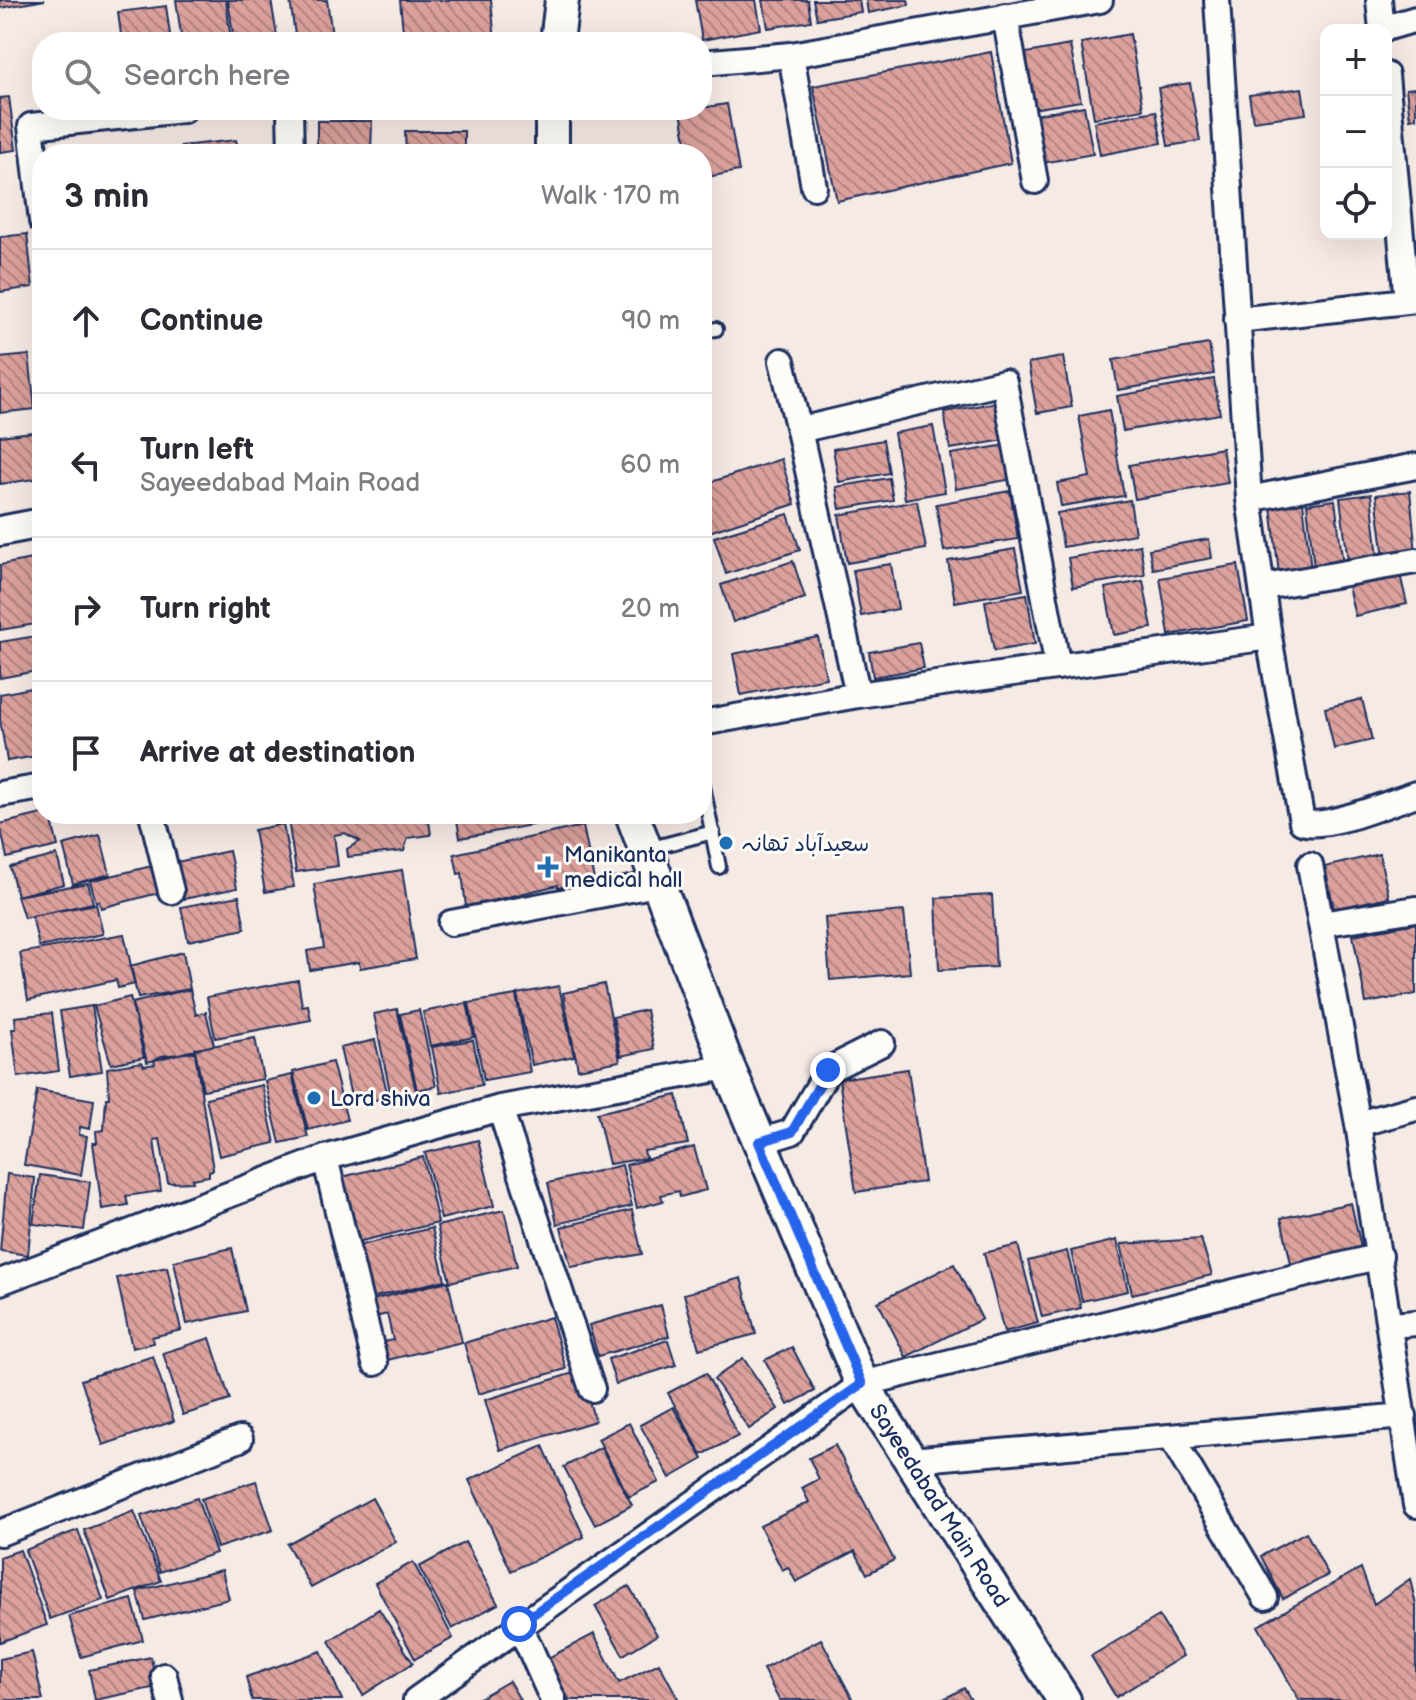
<!DOCTYPE html>
<html lang="en">
<head>
<meta charset="utf-8">
<style>
	:root { --surface:#fff; --page:#f2f2f3; --text:#2b2b33; --muted:#7c7c81; --line:#e1e1e2 }
	body { margin:0; font-family:"Balsamiq Sans","Playpen Sans Arabic",sans-serif; background:var(--page); color:var(--text) }
	.controls { position:absolute; right:24px; top:24px; display:grid; overflow:hidden; border-radius:16px; box-shadow:0 8px 32px #0002 }
	.controls button { width:72px; height:72px; display:grid; place-items:center; padding:0; border:0; border-bottom:2px solid var(--line); background:var(--surface); color:var(--text); font:40px sans-serif }
	.stop { position:absolute; width:24px; height:24px; margin:-18px; border:6px solid #2563eb; border-radius:50%; background:#fff }
	.stop.end { background:#2563eb; border-color:#fff; box-shadow:0 2px 8px #0008 }
	.list { margin:0; padding:0; list-style:none }
	h2 { display:flex; justify-content:space-between; align-items:center; height:104px; margin:0; padding:0 32px; font-size:34px }
	h2 small { font-size:26px; font-weight:400; color:var(--muted) }
	.list li { display:grid; grid-template-columns:52px 1fr auto; gap:24px; align-items:center; box-sizing:border-box; height:144px; padding:0 32px; border-top:2px solid var(--line) }
	.list b { display:block; font-size:30px; white-space:nowrap }
	.list p { margin:0; font-size:26px; white-space:nowrap; color:var(--muted) }
	.list em { font-size:26px; font-style:normal; color:var(--muted) }
	.icon { flex:none; width:44px; height:44px; fill:none; stroke:currentColor; stroke-width:2; stroke-linecap:round; stroke-linejoin:round }
	.map { position:relative; flex:none; width:1416px; height:1700px; overflow:hidden }
	.search { position:absolute; background:var(--surface); box-shadow:0 8px 32px #0002; left:32px; top:32px; width:680px; height:88px; display:flex; align-items:center; gap:20px; box-sizing:border-box; padding:0 28px; border-radius:32px; color:var(--muted); font-size:30px }
	.panel { position:absolute; background:var(--surface); box-shadow:0 8px 32px #0002; left:32px; top:144px; width:680px; height:680px; border-radius:32px }
	.map>svg:first-child { display:block }
</style>
</head>
<body>
<div class="map">
<svg width="1416" height="1700" viewBox="0 0 1416 1700">
	<defs>
		<pattern id="building-back-hatch" width="6" height="6" patternUnits="userSpaceOnUse" patternTransform="scale(2)"><rect width="6" height="6" fill="#dca19c"/><path d="M-1 5l2 2M0 0l6 6M5-1l2 2" fill="none" stroke="#b28482"/></pattern>
	</defs>
	<rect width="100%" height="100%" fill="#f6eae5"/>
	<filter id="ink" filterUnits="userSpaceOnUse"><feTurbulence type="fractalNoise" baseFrequency=".0125" numOctaves="2"/><feDisplacementMap in="SourceGraphic" scale="16" xChannelSelector="R" yChannelSelector="G"/><feConvolveMatrix kernelMatrix="1 2 1 2 8 2 1 2 1" color-interpolation-filters="sRGB"/></filter>
	<g filter="url(#ink)">
		<path fill="url(#building-back-hatch)" stroke="#1b2f5e" stroke-width="2" d="M0,0H45L0,8Z
			M176,0H226L231,42H182Z
			M228,0H271L278,42H234Z
			M290,0H327L333,42H296Z
			M400,0H491L495,42H404Z
			M695,0H756L761,29L702,40Z
			M763,0H808L811,21L768,28Z
			M813,0H859L861,12L817,19Z
			M866,0H908L909,5L868,13Z
			M166,6L171,42H122L118,12Z
			M1130,34L1143,109L1094,118L1081,43Z
			M1070,45L1081,101L1032,109L1021,54Z
			M991,52L1011,163L837,201L813,86Z
			M1190,83L1200,141L1168,146L1158,88Z
			M1302,88L1306,114L1253,121L1249,95Z
			M1416,88V118L1410,119L1406,89Z
			M9,97L16,150L0,152V98Z
			M727,104L739,171L702,178V154H688L681,111Z
			M1084,106L1093,154L1042,163L1034,115Z
			M1156,111L1162,143L1100,155L1094,122Z
			M317,121H372L371,154H317Z
			M405,131H464V154H406Z
			M236,140L240,154H182L181,146Z
			M27,234L33,287L0,292V237Z
			M1209,344L1214,374L1118,390L1113,360Z
			M29,355L35,409L0,413V358Z
			M1063,357L1072,407L1037,413L1028,363Z
			M1214,379L1220,414L1123,431L1117,396Z
			M998,402L1005,440L950,449L944,412Z
			M1109,410L1124,496L1061,506L1057,483L1090,477L1079,416Z
			M933,426L945,492L905,499L894,433Z
			M42,431V478L0,484V436Z
			M883,440L889,473L839,482L833,449Z
			M1007,445L1013,479L956,489L951,454Z
			M1222,448L1228,483L1135,499L1129,465Z
			M781,459L795,504L709,532L702,510V485Z
			M889,478L893,500L840,509L836,487Z
			M1010,491L1018,539L944,551L936,504Z
			M1410,491L1416,554L1384,558L1376,495Z
			M1371,494L1378,557L1348,561L1340,498Z
			M1130,500L1135,534L1063,547L1057,513Z
			M1335,500L1343,565L1314,568L1307,504Z
			M917,501L926,549L847,563L839,515Z
			M1303,502L1311,570L1279,574L1271,506Z
			M788,514L800,550L726,574L714,537Z
			M1209,539L1212,558L1153,569L1149,549Z
			M1140,545L1145,575L1073,587L1068,558Z
			M1015,549L1023,590L955,602L948,561Z
			M37,558L42,586V623L0,630V565Z
			M793,561L805,598L733,622L721,585Z
			M891,564L898,609L861,616L853,570Z
			M1238,565L1248,621L1169,635L1160,578Z
			M1399,570L1407,604L1355,616L1347,582Z
			M1143,581L1152,628L1114,635L1105,588Z
			M1027,594L1035,644L994,651L985,601Z
			M42,635V670L0,678V642Z
			M818,637L826,678L741,695L733,654Z
			M919,643L924,668L873,677L869,652Z
			M42,686V755L7,761L0,720V694Z
			M1362,699L1372,740L1334,749L1325,708Z
			M42,814H50L58,846L7,858L0,824Z
			M323,814H428L431,835L408,838L404,851L348,857L347,849L360,841L345,833L334,835L338,866L296,872L288,819Z
			M456,814H593L460,838Z
			M283,824L294,887L265,892L254,830Z
			M583,826L594,880L558,888V885L466,907L462,873L458,874L454,854Z
			M100,835L110,874L73,884L63,845Z
			M229,851L237,888L179,900L172,863Z
			M1379,854L1389,897L1334,909L1325,867Z
			M57,855L64,884L17,896L10,867Z
			M160,864L166,891L101,908L99,901L96,902L90,881Z
			M402,870L416,959L360,968L359,962L310,970L307,951L324,948L314,884Z
			M88,883L93,903L24,918L17,896Z
			M992,895L996,967L939,970L936,898Z
			M239,896L245,929L188,941L181,907Z
			M96,904L103,934L39,947L32,916Z
			M904,911L910,973L830,980L825,918Z
			M1416,923V994L1366,1003L1353,935Z
			M124,934L135,984L118,988L116,980L28,1000L20,953Z
			M183,952L190,989L138,998L130,966Z
			M298,980L302,1006L308,1005L311,1020L215,1038L207,997Z
			M604,984L620,1061L578,1069L563,993Z
			M559,986L574,1056L532,1065L517,994Z
			M190,989L196,1015L206,1012L214,1045L147,1062L132,1003Z
			M516,995L530,1072L484,1080L469,1003Z
			M130,997L144,1057L111,1064L94,1006Z
			M467,1003L474,1037L430,1046L423,1012Z
			M92,1006L102,1071L70,1076L60,1011Z
			M397,1009L418,1100L393,1106L374,1014Z
			M419,1010L436,1086L417,1090L400,1014Z
			M646,1010L654,1049L621,1056L613,1017Z
			M52,1013L59,1071L18,1077L12,1029H16L15,1017Z
			M255,1038L263,1079L203,1090L195,1049Z
			M375,1040L388,1097L353,1105L340,1048Z
			M473,1040L482,1085L441,1093L432,1047Z
			M195,1052L213,1170L209,1171V1176L192,1179L193,1182L168,1183L160,1139L154,1140L161,1191L126,1196L128,1205L102,1209L93,1143H97L96,1131L104,1130L106,1098H109L107,1068L142,1062L144,1066L155,1064L154,1060L161,1056Z
			M332,1062L347,1120L308,1130L293,1072Z
			M908,1069L924,1182L856,1192L839,1079Z
			M292,1075L308,1137L280,1143L265,1081Z
			M262,1085L275,1143L219,1156L206,1098Z
			M37,1090L94,1100L90,1129L80,1127L79,1135L87,1136L81,1175L24,1165Z
			M677,1095L688,1144L644,1151L646,1158L609,1164L597,1113Z
			M478,1140L494,1206L441,1219L425,1153Z
			M694,1147L706,1190L680,1197L679,1191L661,1195L663,1201L637,1208L626,1165Z
			M423,1157L438,1223L357,1242L342,1177Z
			M622,1165L632,1206L557,1224L548,1183Z
			M7,1174L35,1178L28,1255L0,1251Z
			M40,1175L90,1182L84,1230L33,1224Z
			M1351,1203L1362,1252L1292,1268L1281,1218Z
			M504,1210L517,1266L450,1282L437,1226Z
			M632,1210L642,1254L571,1267L561,1227Z
			M432,1228L445,1280L370,1298L357,1246Z
			M1201,1239L1212,1275L1132,1294L1121,1244Z
			M1117,1240L1128,1291L1082,1301L1071,1251Z
			M1018,1245L1038,1323L1004,1332L984,1253Z
			M232,1248L246,1311L187,1324L174,1261Z
			M1067,1251L1081,1308L1042,1317L1028,1261Z
			M954,1264L982,1319L906,1357L878,1302Z
			M167,1267L181,1330L152,1337L153,1343L132,1348L117,1278Z
			M741,1278L756,1334L699,1349L684,1294Z
			M448,1281L462,1342L383,1361L378,1343L393,1340L387,1314L372,1318L368,1301Z
			M661,1305L669,1336L598,1356L589,1325Z
			M551,1317L566,1369L478,1394L464,1343Z
			M210,1338L230,1400L183,1415L163,1353Z
			M668,1340L676,1365L616,1384L608,1359Z
			M792,1347L815,1391L788,1405L765,1360Z
			M153,1356L174,1421L103,1445L81,1380Z
			M743,1358L778,1409L749,1429L714,1379Z
			M580,1371L595,1421L500,1450L485,1400Z
			M706,1373L738,1436L702,1455L668,1393Z
			M673,1407L703,1459L670,1478L640,1425Z
			M629,1423L659,1482L629,1497L598,1439Z
			M835,1445L894,1560L867,1574L855,1551L796,1582L788,1567L782,1570L760,1526L809,1502L802,1488L819,1479L809,1458Z
			M543,1446L584,1537L511,1571L469,1480Z
			M601,1447L632,1505L595,1525L564,1467Z
			M256,1481L273,1530L217,1548L201,1499Z
			M197,1498L216,1553L160,1572L141,1516Z
			M372,1498L396,1542L311,1588L287,1544Z
			M134,1511L161,1581L110,1600L84,1530Z
			M78,1530L103,1600L50,1619L25,1550Z
			M1306,1532L1328,1575L1283,1599L1261,1556Z
			M465,1542L498,1604L452,1629L419,1567Z
			M20,1550L47,1625L0,1642V1557Z
			M413,1562L453,1638L415,1659L375,1583Z
			M1361,1568L1374,1604L1410,1579L1416,1605V1700H1299L1258,1626Z
			M222,1570L229,1599L145,1620L137,1591Z
			M629,1586L657,1635L623,1655L595,1606Z
			M132,1599L143,1640L81,1657L69,1616Z
			M379,1609L413,1663L363,1695L329,1641Z
			M1159,1616L1183,1656L1116,1697L1091,1656Z
			M594,1634L619,1683L659,1663L679,1700H569L548,1658Z
			M821,1639L853,1700H779L763,1669Z
			M321,1651L342,1700H252L246,1677Z
			M32,1652L43,1700H0V1659Z
			M151,1657L157,1687L95,1700L89,1670Z
			M509,1681L520,1700H476Z
			M964,1688L971,1700H942Z"/>
		<g fill="none" stroke-linecap="round" stroke-linejoin="round">
			<defs>
				<path id="service" d="M702,332L716,329
					M702,781L719,867
					M648,849L713,832"/>
				<path id="minor" d="M1217,0L1249,499L1269,637L1302,822C1324,831 1392,802 1416,794
					M1379,0L1382,30
					M1005,16L1035,181
					M1382,29L1416,19
					M791,55L814,187
					M702,63L791,55L1100,0
					M1386,75L1407,301
					M290,110L291,154
					M42,221L31,126L183,110
					M1237,320L1416,300
					M782,361L799,430L1004,382L1058,667
					M799,430L858,695
					M1249,499L1416,466
					M1264,587L1416,561
					M702,723L858,695L1269,637
					M0,794L42,787
					M152,814L171,891
					M1310,865L1358,1124L1416,1505
					M451,923L657,884
					M1321,924L1416,909
					M500,1108L592,1389
					M1358,1124L1416,1108
					M759,1142L792,1132L828,1070L882,1043
					M325,1158L375,1363
					M0,1282L325,1158L500,1108L728,1067
					M1391,1325L1416,1323
					M1172,1439L1265,1597
					M911,1460L1404,1416
					M0,1533L240,1439
					M519,1624L553,1700
					M164,1676L170,1700
					M416,1700L862,1384L1380,1256"/>
				<path id="tertiary" d="M0,531L42,523"/>
				<path id="secondary" d="M557,42L562,0
					M552,154V110
					M632,814L728,1067L862,1384L1064,1700"/>
			</defs>
			<use href="#service" stroke="#1b2f5e" stroke-width="18"/>
			<use href="#minor" stroke="#1b2f5e" stroke-width="30"/>
			<use href="#tertiary" stroke="#1b2f5e" stroke-width="34"/>
			<use href="#secondary" stroke="#1b2f5e" stroke-width="38"/>
			<use href="#service" stroke="#fdfcf7" stroke-width="12"/>
			<use href="#minor" stroke="#fdfcf7" stroke-width="24"/>
			<use href="#tertiary" stroke="#fdfcf7" stroke-width="28"/>
			<use href="#secondary" stroke="#fdfcf7" stroke-width="32"/>
		</g>
	</g>
	<g fill="none" stroke-linecap="round" stroke-linejoin="round" filter="url(#ink)">
		<path stroke="#2563eb" stroke-width="10" d="M519,1624L862,1384L759,1142L792,1132L828,1070"/>
	</g>
	<g fill="#1f6fb2" stroke="#fdfcf7" stroke-width="3">
		<circle cx="726" cy="843" r="8"/>
		<path d="M544 855h8v8h8v8h-8v8h-8v-8h-8v-8h8z"/>
		<circle cx="314" cy="1098" r="8"/>
	</g>
	<g text-anchor="middle" stroke-width="6" stroke-linejoin="round" paint-order="stroke">
		<g font-size="22" fill="#1b2f5e" stroke="#fdfcf7" text-anchor="start">
			<text x="742" y="851">سعیدآباد تھانہ</text>
			<text x="564" y="862">Manikanta<tspan x="564" dy="25">medical hall</tspan></text>
			<text x="330" y="1106">Lord shiva</text>
		</g>
		<g font-size="22" fill="#1b2f5e" stroke="#fdfcf7">
			<text transform="translate(940 1505) rotate(57)" y="8">Sayeedabad Main Road</text>
		</g>
	</g>
</svg>
<div class="controls">
<button>+</button>
<button>−</button>
<button><svg class="icon" aria-label="locate" viewBox="0 0 24 24"><circle cx="12" cy="12" r="6"/><path d="M12 2v4M12 18v4M2 12h4M18 12h4"/></svg></button>
</div>
<div class="stop" style="left:519px;top:1624px"></div>
<div class="stop end" style="left:828px;top:1070px"></div>
<div class="search"><svg class="icon" aria-label="search" viewBox="0 0 24 24"><circle cx="10" cy="10" r="6"/><path d="M15 15l6 6"/></svg>Search here</div>
<section class="panel">
<h2>3 min<small>Walk · 170 m</small></h2>
<ul class="list">
<li><svg class="icon" aria-label="ahead" viewBox="0 0 24 24"><path d="M12 20V5M6 11l6-6 6 6"/></svg><div><b>Continue</b></div><em>90 m</em></li>
<li><svg class="icon" aria-label="left" viewBox="0 0 24 24"><path d="M17 20v-9H6M10 6l-5 5 5 5"/></svg><div><b>Turn left</b><p>Sayeedabad Main Road</p></div><em>60 m</em></li>
<li><svg class="icon" aria-label="right" viewBox="0 0 24 24"><path d="M7 20v-9h11M14 6l5 5-5 5"/></svg><div><b>Turn right</b></div><em>20 m</em></li>
<li><svg class="icon" aria-label="arrive" viewBox="0 0 24 24"><path d="M6 21V4h12l-3 4 3 4H6"/></svg><div><b>Arrive at destination</b></div></li>
</ul>
</section>
</div>
</body>
</html>
